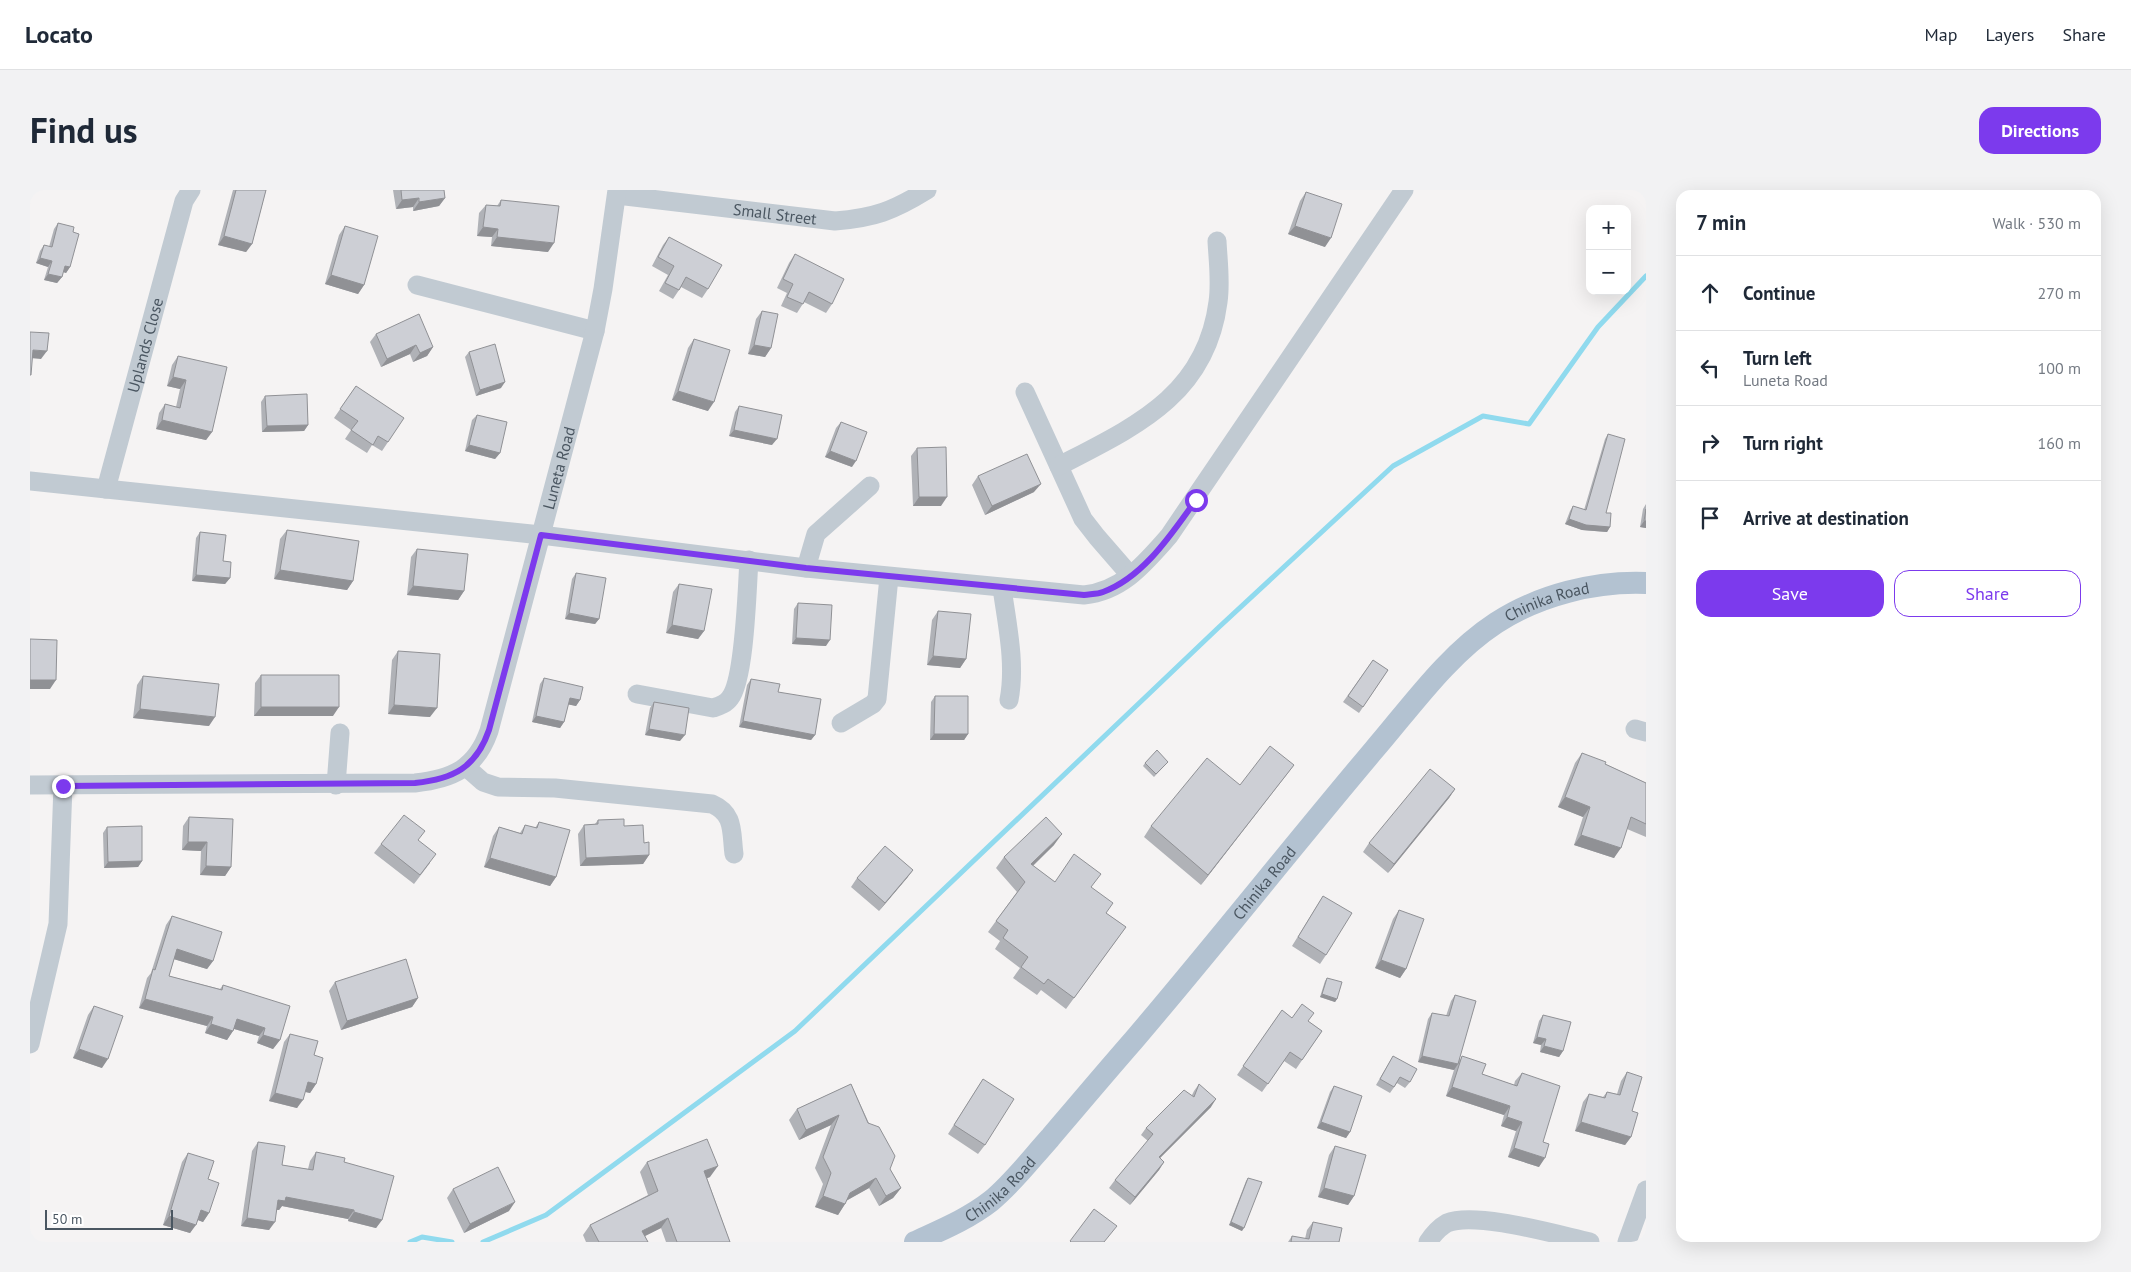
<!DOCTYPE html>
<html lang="en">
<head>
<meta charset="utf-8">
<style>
	:root { --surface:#fff; --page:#f2f2f3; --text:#1f2937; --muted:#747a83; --line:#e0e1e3; --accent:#7c3aed }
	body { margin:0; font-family:"PT Sans",sans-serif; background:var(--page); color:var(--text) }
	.controls { position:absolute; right:15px; top:15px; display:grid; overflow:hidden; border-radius:10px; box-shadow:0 5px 20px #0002 }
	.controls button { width:45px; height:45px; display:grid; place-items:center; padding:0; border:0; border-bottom:1px solid var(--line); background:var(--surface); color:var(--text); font:25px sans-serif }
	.scale { position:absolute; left:15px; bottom:12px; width:128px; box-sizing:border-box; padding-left:5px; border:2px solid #4a5661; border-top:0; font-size:14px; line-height:18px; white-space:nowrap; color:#4a5661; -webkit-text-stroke:4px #fff; paint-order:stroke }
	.stop { position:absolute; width:15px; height:15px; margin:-11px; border:4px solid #7c3aed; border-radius:50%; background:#fff }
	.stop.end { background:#7c3aed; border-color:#fff; box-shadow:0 1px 5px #0008 }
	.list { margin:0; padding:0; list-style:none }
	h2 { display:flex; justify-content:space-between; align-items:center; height:65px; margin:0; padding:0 20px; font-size:21px }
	h2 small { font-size:16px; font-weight:400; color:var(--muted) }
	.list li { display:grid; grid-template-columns:32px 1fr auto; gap:15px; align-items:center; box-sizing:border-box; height:75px; padding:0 20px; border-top:1px solid var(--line) }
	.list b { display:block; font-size:19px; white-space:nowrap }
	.list p { margin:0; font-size:16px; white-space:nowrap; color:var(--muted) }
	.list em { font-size:16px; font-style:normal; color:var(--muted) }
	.actions { display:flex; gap:10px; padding:15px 20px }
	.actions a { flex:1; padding:11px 0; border:1px solid var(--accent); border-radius:15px; text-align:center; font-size:18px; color:var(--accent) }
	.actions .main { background:var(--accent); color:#fff }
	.icon { flex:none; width:28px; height:28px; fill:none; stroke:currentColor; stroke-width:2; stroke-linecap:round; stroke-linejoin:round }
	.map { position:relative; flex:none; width:1616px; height:1052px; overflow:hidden; border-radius:15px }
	header { display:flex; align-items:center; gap:30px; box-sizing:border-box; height:70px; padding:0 25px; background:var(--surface); border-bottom:1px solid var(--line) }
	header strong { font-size:24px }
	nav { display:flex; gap:28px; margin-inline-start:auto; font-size:18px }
	.intro { display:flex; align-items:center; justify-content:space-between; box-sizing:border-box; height:120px; padding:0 30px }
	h1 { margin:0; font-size:35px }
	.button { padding:12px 22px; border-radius:15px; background:var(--accent); color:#fff; font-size:18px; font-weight:700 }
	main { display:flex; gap:30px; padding:0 30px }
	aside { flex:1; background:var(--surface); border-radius:15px; box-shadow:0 5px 20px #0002 }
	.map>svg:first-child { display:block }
</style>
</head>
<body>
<header>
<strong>Locato</strong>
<nav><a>Map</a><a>Layers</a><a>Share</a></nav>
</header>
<div class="intro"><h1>Find us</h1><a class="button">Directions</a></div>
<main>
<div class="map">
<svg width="1616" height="1052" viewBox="0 0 1616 1052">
	<rect width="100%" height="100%" fill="#f5f3f3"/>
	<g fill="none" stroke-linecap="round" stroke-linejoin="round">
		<path stroke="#90daee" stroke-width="5" d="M380,1052L392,1047L422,1052
			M453,1052L516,1025L765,841L1188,438L1363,276L1453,226L1499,234L1568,137L1616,86"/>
		<g stroke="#c1cad2" stroke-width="19">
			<path id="s1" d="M587,5L805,31C844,28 863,21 897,0"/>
			<path d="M387,95L565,141"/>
			<path d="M995,202L1053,329L1067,347L1100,385"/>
			<path d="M1029,276C1104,237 1176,206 1188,112C1191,92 1188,71 1187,51"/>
			<path d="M0,291L511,345L776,378L1054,405C1093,401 1115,373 1139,346L1374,0"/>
			<path id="s2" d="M76,299L154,11L161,0"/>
			<path d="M776,378L786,344L840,296"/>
			<path d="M972,398C977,434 986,474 979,510"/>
			<path d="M607,504L683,518C689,516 696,514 700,508C715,489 717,398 719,370"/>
			<path d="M811,533L843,514L847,509L859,387"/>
			<path d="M1605,539L1616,542"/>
			<path d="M436,577L453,592L468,597L525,598L682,614C705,624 701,642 704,664"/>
			<path id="s3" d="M0,595L385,593C423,589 446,578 459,541L565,141L573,99L587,0"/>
			<path d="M306,595L310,543"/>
			<path d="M0,854L28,734L33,595"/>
			<path d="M1398,1052C1402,1046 1410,1037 1417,1033C1445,1021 1528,1045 1560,1052"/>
			<path d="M1597,1052L1616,1000"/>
		</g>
		<path stroke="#b3c2d1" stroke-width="22" id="s4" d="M885,1052C911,1040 938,1029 961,1011C983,993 1001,969 1020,948C1048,915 1075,883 1103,851C1184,756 1262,657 1343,561C1381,517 1417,465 1466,433C1509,405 1565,391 1616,393"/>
	</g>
	<path fill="#b0b2b7" d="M203,0H236L222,54L216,62L188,55Z
		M363,0H414L415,8L409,16L383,21V17L366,19Z
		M1276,2L1295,57L1258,44L1270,11Z
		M471,10L518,62L461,56L462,47L447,46L449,23L456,15L467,16Z
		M28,33L43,42L40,77L36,83L33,82L32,87L27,93L14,90L18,77L6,73L10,61L14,55L19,57L24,39Z
		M315,36L334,95L328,104L295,94L309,45Z
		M639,47L678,99L672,108L651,97L643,109L629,101L638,85L622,76L633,55Z
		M765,64L802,114L796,123L774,112L767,123L751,116L757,103L747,98L759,73Z
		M732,121L741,158L735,167L718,164L726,129Z
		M346,144L403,157L397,166L383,172L380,164L351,177L340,152Z
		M664,149L678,221L642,210L658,158Z
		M439,162L471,198L446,206L435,167Z
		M148,166L182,242L176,250L126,239L129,223L135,214L146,217L150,199L137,196L142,175Z
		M326,196L358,252L352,261L342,255L337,263L315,249L321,240L304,228Z
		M235,206L278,235L274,241L232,242L231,212Z
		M709,216L742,255L699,246L705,222Z
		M447,225L470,263L465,269L435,261L442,230Z
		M811,232L822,277L795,267L806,238Z
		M1578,244L1576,323L1580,337L1577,342L1552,340L1535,334L1540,321L1543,316L1554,320L1575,249Z
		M887,258L911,316H883L881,266Z
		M948,286L1004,302L955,325L942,295Z
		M1616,314V338L1610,337L1613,319Z
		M257,340L323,391L317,400L244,389L250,349Z
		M170,342L193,371L200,388L195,394L162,391L166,348Z
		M387,359L434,401L428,410L377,405L381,367Z
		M546,383L569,429L565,434L535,429L542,389Z
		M649,394L674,441L668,449L636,443L643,402Z
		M768,413L796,456L762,454L764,419Z
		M908,421L936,469L930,478L897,475L902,430Z
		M368,461L400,527L358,524L362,470Z
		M1343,470L1358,480L1329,523L1313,512Z
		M231,485L303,526H224L225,493Z
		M113,486L179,536L103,528L107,495Z
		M514,488L550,510L546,516L538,514L534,532L530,538L502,532L510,494Z
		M721,489L748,502L785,545L781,550L709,537L717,495Z
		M905,506L938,544L934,550H900L901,512Z
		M624,512L650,551L615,545L620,518Z
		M1552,563L1616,593V647L1597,639L1584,668L1544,655L1553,627L1528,617L1545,573Z
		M1138,572L1124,587L1113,576L1115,573Z
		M1264,575L1171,695L1114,647L1121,636L1210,595Z
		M1425,599L1419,608L1358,683L1333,662L1339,653Z
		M159,627L201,677L195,686L170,685L171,661L152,660L153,636Z
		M568,630L594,636L614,653L619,665L613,674L550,676L548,644L554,635L565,634Z
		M509,632L526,687L520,696L454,677L463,646L469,637L490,643L495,635L505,638Z
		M77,637L112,671L108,677L74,678L73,643Z
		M388,650L400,673L384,694L344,663L351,654Z
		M1024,655L1003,676L1025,692L1061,697L1076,723L1096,737L1036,819L1011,800L1007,805L983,788L990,778L965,759L970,751L958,742L987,702L966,678L974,667Z
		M883,680L877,688L849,721L821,697L827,688Z
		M1293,706L1296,765L1290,774L1262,756Z
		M1369,720L1376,779L1370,788L1345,778L1363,729Z
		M142,726L183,771L177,779L144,769L139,786L190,799L193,795L250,850L243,859L227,853L229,846L204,839L197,850L175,843L177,836L109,818L117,788L121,783L136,735Z
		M1297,788L1307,809L1305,812L1290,807L1295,791Z
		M305,792L388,808L382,817L311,840L299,801Z
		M1425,805L1430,870L1432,866L1452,884L1484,895L1485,891L1492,883L1513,952L1509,977L1478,967L1486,941L1471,936L1474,925L1416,906L1424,880L1388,872L1398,829L1402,823L1416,826L1421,811Z
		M64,816L72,878L43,868L58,825Z
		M1252,820L1262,828L1278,831L1292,841L1266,879L1254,871L1232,902L1207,885Z
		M1513,825L1533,861L1529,867L1510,862L1511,855L1503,853L1509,831Z
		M260,844L284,865L286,894L280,903L275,902L267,918L239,911L254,852Z
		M1363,866L1380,892L1375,898L1367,893L1360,903L1346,895Z
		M1597,882L1602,921L1601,947L1595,955L1545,941L1553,912L1559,904L1573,907L1577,902L1587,904L1591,891Z
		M953,889L955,955L948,964L918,944Z
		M821,894L860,979L871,998L863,1008L849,1016L839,998L816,1011L815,1014L808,1025L785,1017L793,994L785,978L801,935L769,950L759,930L767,919Z
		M1169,894L1181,917L1130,968L1134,972L1129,980L1100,1015L1079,998L1085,990L1118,951L1111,945L1116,938L1162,905L1164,901Z
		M1304,896L1320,942L1316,948L1287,938L1300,902Z
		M228,952L252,975L278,979L280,971L286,962L314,972L352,1030L346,1038L318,1031V1029L252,1016L249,1020H247L239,1040L211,1036L222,961Z
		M1305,956L1324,1006L1318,1015L1288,1007L1299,965Z
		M158,963L178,989L179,1023L173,1032L168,1030L160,1043L133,1035L152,972Z
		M617,972L680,987L677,988L700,1052H636L631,1038L615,1046L618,1052H556L553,1045L560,1035L618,1005L610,982Z
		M1218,988L1212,1041L1199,1035L1216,991Z
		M423,999L479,1021L434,1043L417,1008Z
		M1283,1032L1309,1052H1258L1262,1046L1275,1049L1277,1040Z"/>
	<path fill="#909195" d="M389,8L383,17L366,19L372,10Z
		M415,8L409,16L383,21L389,12Z
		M1265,36L1301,48L1295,57L1258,44Z
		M453,37L468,39L462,47L447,46Z
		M194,46L222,54L216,62L188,55Z
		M467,47L524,53L518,62L461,56Z
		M10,68L22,71L18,77L6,73Z
		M35,76L40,77L36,83L31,81Z
		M18,84L32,87L27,93L14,90Z
		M301,85L334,95L328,104L295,94Z
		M386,155L380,164L351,177L357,169Z
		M724,155L741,158L735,167L718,164Z
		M403,157L397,166L383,172L390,163Z
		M3,160L17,161L11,169L0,168Z
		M143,187L156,190L150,199L137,196Z
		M475,192L471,198L446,206L450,200Z
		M648,201L684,212L678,221L642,210Z
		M132,230L182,242L176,250L126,239Z
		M278,235L274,241L232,242L237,236Z
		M704,240L747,249L742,255L699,246Z
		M439,255L470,263L465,269L435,261Z
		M800,261L826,271L822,277L795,267Z
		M1011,294L1004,302L955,325L962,316Z
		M889,307H917L911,316H883Z
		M1539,329L1580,337L1577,342L1552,340L1535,334Z
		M1614,331H1616V338L1610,337Z
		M250,380L323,391L317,400L244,389Z
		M166,385L200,388L195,394L162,391Z
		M383,396L434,401L428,410L377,405Z
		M539,423L569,429L565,434L535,429Z
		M642,435L674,441L668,449L636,443Z
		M766,448L800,450L796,456L762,454Z
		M903,466L936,469L930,478L897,475Z
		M0,490H26L20,499H0Z
		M540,508L550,510L546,516L536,514Z
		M364,515L407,518L400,527L358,524Z
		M231,517H309L303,526H224Z
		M110,519L185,527L179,536L103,528Z
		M506,526L534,532L530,538L502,532Z
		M713,531L785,545L781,550L709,537Z
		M619,539L655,545L650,551L615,545Z
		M904,544H938L934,550H900Z
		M1264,575L1256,585L1171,695L1178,685Z
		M1425,599L1419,608L1358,683L1364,674Z
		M1535,607L1560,617L1553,627L1528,617Z
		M1032,644L1024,655L993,685L1001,674Z
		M1551,645L1591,658L1584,668L1544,655Z
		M158,652H177L171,661L152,660Z
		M619,665L613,674L550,676L556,668Z
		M460,668L526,687L520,696L454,677Z
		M112,671L108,677L74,678L78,672Z
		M176,676L201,677L195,686L170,685Z
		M883,680L877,688L849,721L855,713Z
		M147,759L183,771L177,779L140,768Z
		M1351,770L1376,779L1370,788L1345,778Z
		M1292,804L1307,809L1305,812L1290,807Z
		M388,808L382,817L311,840L317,831Z
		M115,809L183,827L177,836L109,818Z
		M207,829L235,838L229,846L201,838Z
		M181,834L203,841L197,850L175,843Z
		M233,845L250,850L243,859L227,853Z
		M1507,847L1516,849L1511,855L1503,853Z
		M1514,856L1533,861L1529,867L1510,862Z
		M49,859L78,869L72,878L43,868Z
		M1392,866L1428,874L1424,880L1388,872Z
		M278,892L286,894L280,903L272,901Z
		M1422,897L1480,916L1474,925L1416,906Z
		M245,903L273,910L267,918L239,911Z
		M1186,909L1181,917L1123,975L1129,967Z
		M809,925L801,935L769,950L776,940Z
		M1477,927L1492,932L1486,941L1471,936Z
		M1291,932L1320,942L1316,948L1287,938Z
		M1551,932L1601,947L1595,955L1545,941Z
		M1484,958L1515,968L1509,977L1478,967Z
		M1134,972L1129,980L1100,1015L1105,1007Z
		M688,976L680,987L667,992L674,981Z
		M846,988L839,998L812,1013L815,1014L808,1025L785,1017L793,1006L820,1003Z
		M871,998L863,1008L849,1016L856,1006Z
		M1294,998L1324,1006L1318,1015L1288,1007Z
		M256,1007L324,1020L318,1029L252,1016L249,1020L242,1019L248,1010Z
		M485,1012L479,1021L434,1043L440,1034Z
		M171,1020L179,1023L173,1032L165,1029Z
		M324,1022L352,1030L346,1038L318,1031Z
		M139,1026L166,1035L160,1043L133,1035Z
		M217,1028L245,1032L239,1040L211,1036Z
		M638,1028L631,1038L605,1051L612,1041Z
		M1201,1032L1214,1038L1212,1041L1199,1035Z"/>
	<path fill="#cdcfd5" stroke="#909195" d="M206,0H236L222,54L194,46Z
		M371,0H414L415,8L389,12V8L372,10Z
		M1276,2L1312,14L1301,48L1265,36Z
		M471,10L529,16L524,53L467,47L468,39L453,37L456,15L470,16Z
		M28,33L44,37L43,42L49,44L40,77L35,76L32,87L18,84L22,71L10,68L14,55L22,57Z
		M315,36L348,46L334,95L301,85Z
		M639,47L692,75L678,99L656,87L649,100L635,93L644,76L628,67Z
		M765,64L814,89L802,114L779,102L773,114L757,107L763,94L753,89Z
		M732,121L748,124L741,158L724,155Z
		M389,124L403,157L390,163L386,155L357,169L346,144Z
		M0,142L19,143L17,161L3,160L1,185H0Z
		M664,149L700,160L684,212L648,201Z
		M465,154L475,192L450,200L439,162Z
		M148,166L197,177L182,242L132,230L135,214L150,218L156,190L143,187Z
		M326,196L374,228L358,252L348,246L343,255L321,240L328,231L310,219Z
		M277,204L278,235L237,236L235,206Z
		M709,216L752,225L747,249L704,240Z
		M447,225L477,232L470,263L439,255Z
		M811,232L837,242L826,271L800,261Z
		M1578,244L1595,249L1576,323H1581L1580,337L1556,335L1539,329L1543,316L1556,320Z
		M916,257L917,307H889L887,258Z
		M997,264L1011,294L962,316L948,286Z
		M1616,319V331H1614Z
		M257,340L329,351L323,391L250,380Z
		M170,342L196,345L193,371L201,372L200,388L166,385Z
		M387,359L438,364L434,401L383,396Z
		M546,383L576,388L569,429L539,423Z
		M649,394L682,399L674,441L642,435Z
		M768,413L802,415L800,450L766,448Z
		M908,421L941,424L936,469L903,466Z
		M0,449L27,450L26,490H0Z
		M368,461L410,464L407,518L364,515Z
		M1343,470L1358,480L1333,517L1318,506Z
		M231,485H309V517H231Z
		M113,486L189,494L185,527L110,519Z
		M514,488L553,497L550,510L540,508L534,532L506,526Z
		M721,489L750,494L748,502L791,509L785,545L713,531Z
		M905,506H938V544H904Z
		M624,512L659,518L655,545L619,539Z
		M1240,556L1264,575L1178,685L1121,636L1177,568L1210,595Z
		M1127,560L1138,572L1126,584L1115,573Z
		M1552,563L1576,572L1575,574L1616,593V634L1601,627L1591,658L1551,645L1560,617L1535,607Z
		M1400,579L1425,599L1364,674L1339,653Z
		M374,625L395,641L388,650L406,664L390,685L351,654Z
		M159,627L203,629L201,677L176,676L177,652H158Z
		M1016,627L1032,644L1001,674L1025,692L1044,664L1071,684L1061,697L1083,713L1076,723L1096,737L1044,808L1018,789L1014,794L991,777L998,767L973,748L978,740L966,731L995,692L974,667Z
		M594,629V636L613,635L614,653L619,652V665L556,668L554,635L568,634V630Z
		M509,632L540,640L526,687L460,668L469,637L492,644L495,635L507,638Z
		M112,636V671L78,672L77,637Z
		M855,656L883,680L855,713L827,688Z
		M1293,706L1322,723L1296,765L1268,747Z
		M1369,720L1394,729L1376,779L1351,770Z
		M142,726L192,742L183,771L147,759L139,786L192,800L193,795L260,816L250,850L233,845L235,838L207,829L203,841L181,834L183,827L115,809L123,779L125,780Z
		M376,769L388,808L317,831L305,792Z
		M1297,788L1312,792L1307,809L1292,804Z
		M1425,805L1446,811L1428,874L1392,866L1402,823L1419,826Z
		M1272,814L1284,823L1278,831L1292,841L1272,870L1260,862L1238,894L1213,876L1252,820L1262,828Z
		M64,816L93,826L78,869L49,859Z
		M1513,825L1541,832L1533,861L1514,856L1516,849L1507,847Z
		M260,844L288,851L284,865L293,868L286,894L278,892L273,910L245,903Z
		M1363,866L1387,879L1380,892L1370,887L1364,897L1350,889Z
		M1432,866L1456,874L1452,884L1487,896L1492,883L1530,896L1513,952L1519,954L1515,968L1484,958L1492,932L1477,927L1480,916L1422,897Z
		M1597,882L1612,887L1602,921L1608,923L1601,947L1551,932L1559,904L1575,908L1577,902L1590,905Z
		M953,889L984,909L955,955L924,935Z
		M821,894L838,933L849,937L865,966L860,979L871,998L856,1006L846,988L820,1003L815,1014L793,1006L801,983L793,967L809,925L776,940L767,919Z
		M1169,894L1186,909L1129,967L1134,972L1105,1007L1085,990L1123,944L1116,938L1154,900L1164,907Z
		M1304,896L1332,906L1320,942L1291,932Z
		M677,949L688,976L674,981L700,1052H647L638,1028L612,1041L618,1052H569L560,1035L628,1001L617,972Z
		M228,952L255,956L252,975L283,980L286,962L315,968L314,972L364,986L352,1030L324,1022V1020L256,1007L255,1011L248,1010L245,1032L217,1028Z
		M1305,956L1336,965L1324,1006L1294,998Z
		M158,963L184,971L178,989L189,993L179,1023L171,1020L166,1035L139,1026Z
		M468,977L485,1012L440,1034L423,999Z
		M1218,988L1232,992L1214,1038L1201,1032Z
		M1064,1019L1087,1036L1074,1052H1041L1040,1051Z
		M1283,1032L1312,1038L1309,1052H1261L1262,1046L1279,1049Z"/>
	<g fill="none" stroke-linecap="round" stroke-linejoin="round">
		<path stroke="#7c3aed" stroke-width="6" d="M33,596L385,593C423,589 446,578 459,540L511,345L776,378L1054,405C1061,404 1068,404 1073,402C1114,387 1142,343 1166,310"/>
	</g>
	<g text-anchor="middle" stroke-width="5" stroke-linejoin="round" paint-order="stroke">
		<g font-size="16" fill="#4a5661" stroke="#fff">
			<text dy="6" stroke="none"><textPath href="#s1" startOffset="159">Small Street</textPath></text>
			<text dy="6" stroke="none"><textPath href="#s2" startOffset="149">Uplands Close</textPath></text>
			<text dy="6" stroke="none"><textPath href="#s3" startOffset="754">Luneta Road</textPath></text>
			<text dy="6" stroke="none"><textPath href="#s4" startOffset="911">Chinika Road</textPath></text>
			<text dy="6" stroke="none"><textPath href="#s4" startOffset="506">Chinika Road</textPath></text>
			<text dy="6" stroke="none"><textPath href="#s4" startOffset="101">Chinika Road</textPath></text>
		</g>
	</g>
</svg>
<div class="controls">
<button>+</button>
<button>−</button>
</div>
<div class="scale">50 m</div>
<div class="stop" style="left:1166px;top:310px"></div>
<div class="stop end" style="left:33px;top:596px"></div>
</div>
<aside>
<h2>7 min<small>Walk · 530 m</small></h2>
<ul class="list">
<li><svg class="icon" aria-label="ahead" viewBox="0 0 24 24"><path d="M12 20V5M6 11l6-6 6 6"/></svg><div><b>Continue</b></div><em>270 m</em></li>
<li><svg class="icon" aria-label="left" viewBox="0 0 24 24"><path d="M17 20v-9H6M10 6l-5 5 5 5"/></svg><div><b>Turn left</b><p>Luneta Road</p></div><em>100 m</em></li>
<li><svg class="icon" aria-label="right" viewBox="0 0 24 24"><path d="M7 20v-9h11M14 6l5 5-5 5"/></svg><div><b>Turn right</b></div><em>160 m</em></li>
<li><svg class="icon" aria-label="arrive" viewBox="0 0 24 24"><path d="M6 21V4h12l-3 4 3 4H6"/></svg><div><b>Arrive at destination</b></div></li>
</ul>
<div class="actions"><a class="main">Save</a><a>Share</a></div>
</aside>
</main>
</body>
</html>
